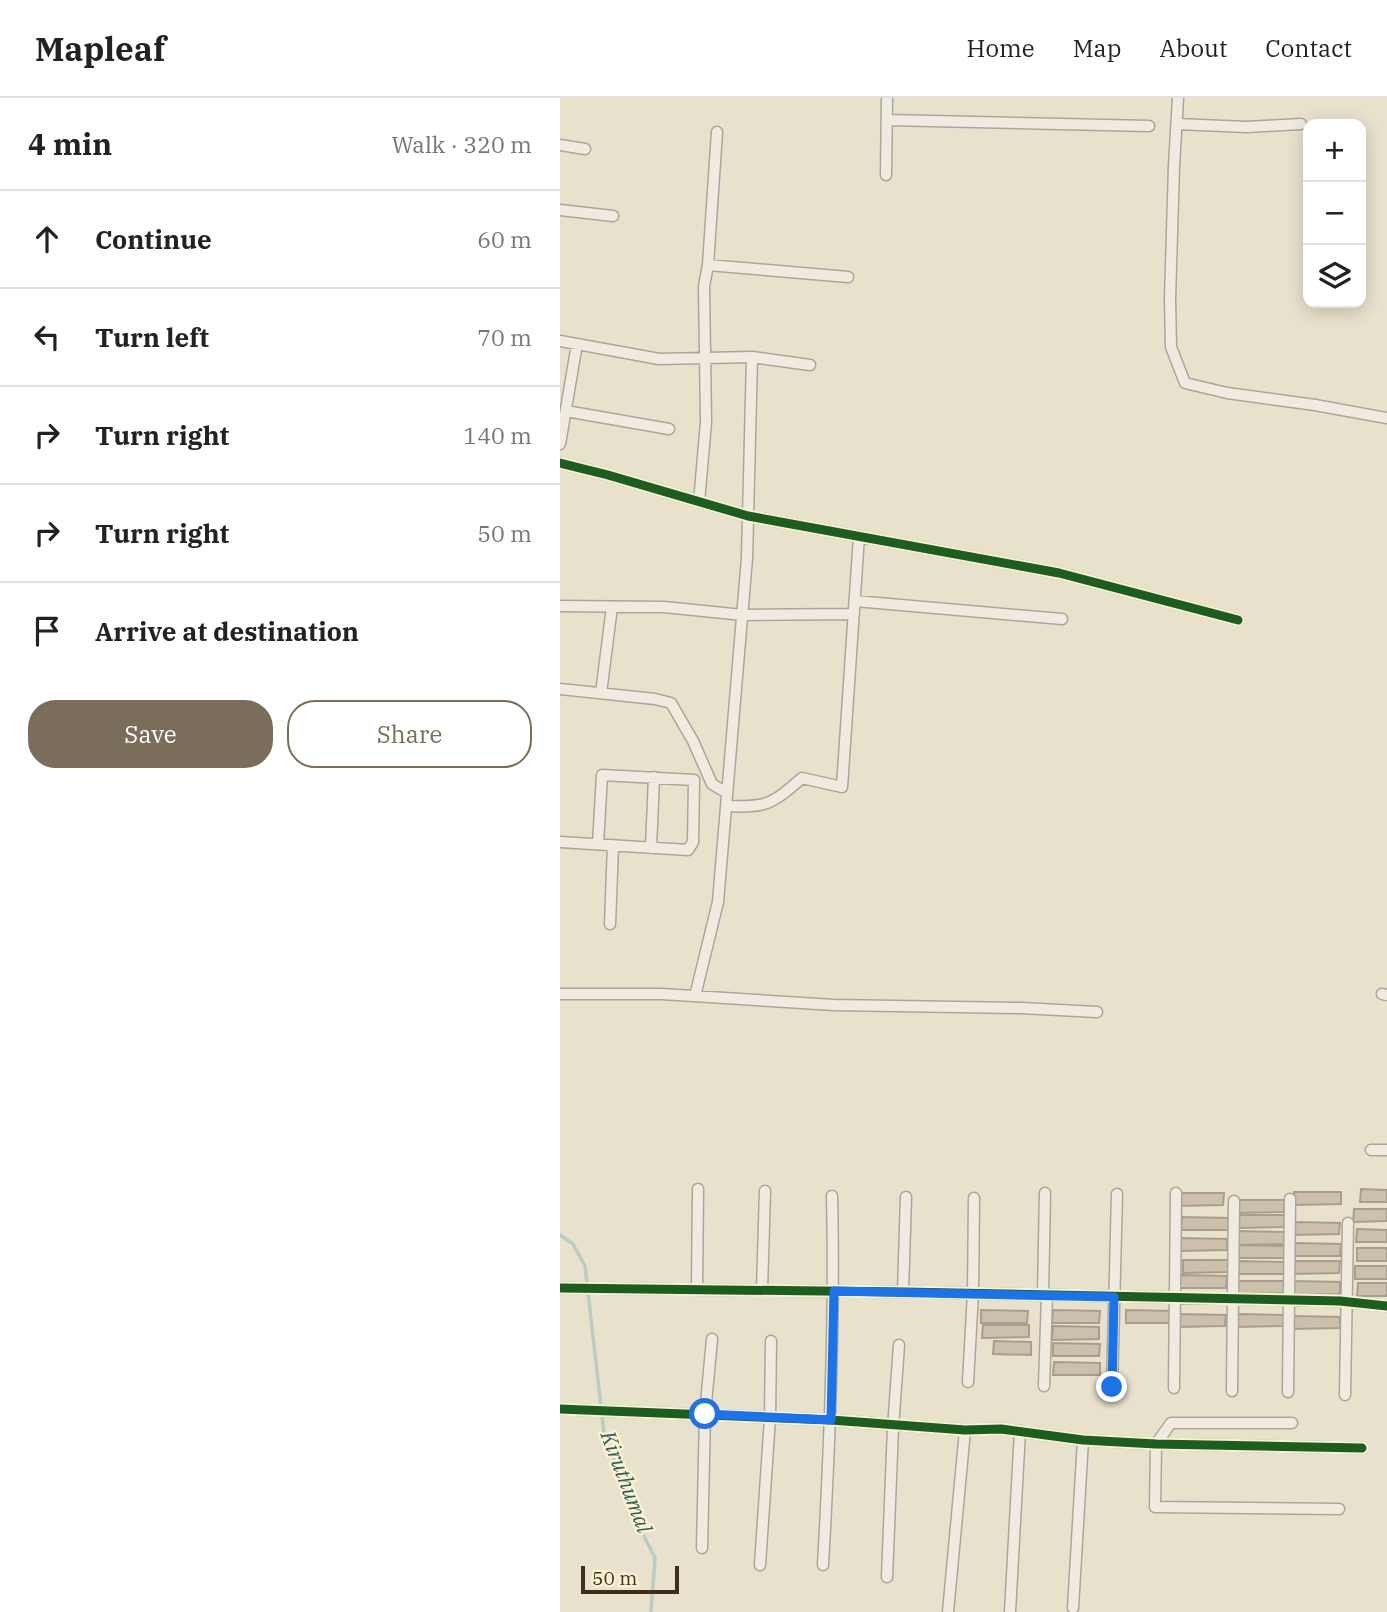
<!DOCTYPE html>
<html lang="en">
<head>
<meta charset="utf-8">
<style>
	:root { --surface:#fff; --page:#f2f2f2; --text:#222; --muted:#767676; --line:#e0e0e0; --accent:#7a6e5a }
	body { margin:0; font-family:"IBM Plex Serif",serif; background:var(--page); color:var(--text) }
	.controls { position:absolute; right:21px; top:21px; display:grid; overflow:hidden; border-radius:14px; box-shadow:0 4px 18px #0003 }
	.controls button { width:63px; height:63px; display:grid; place-items:center; padding:0; border:0; border-bottom:2px solid var(--line); background:var(--surface); color:var(--text); font:35px sans-serif }
	.scale { position:absolute; left:21px; bottom:18px; width:98px; box-sizing:border-box; padding-left:7px; border:4px solid #3e2f1c; border-top:0; font-size:19px; line-height:24px; white-space:nowrap; color:#3e2f1c; -webkit-text-stroke:5px #faf1d2; paint-order:stroke }
	.stop { position:absolute; width:21px; height:21px; margin:-16px; border:5px solid #1a73e8; border-radius:50%; background:#fff }
	.stop.end { background:#1a73e8; border-color:#fff; box-shadow:0 2px 7px #0008 }
	.list { margin:0; padding:0; list-style:none }
	h2 { display:flex; justify-content:space-between; align-items:center; height:91px; margin:0; padding:0 28px; font-size:30px }
	h2 small { font-size:23px; font-weight:400; color:var(--muted) }
	.list li { display:grid; grid-template-columns:46px 1fr auto; gap:21px; align-items:center; box-sizing:border-box; height:98px; padding:0 28px; border-top:2px solid var(--line) }
	.list b { display:block; font-size:26px; white-space:nowrap }
	.list em { font-size:23px; font-style:normal; color:var(--muted) }
	.actions { display:flex; gap:14px; padding:21px 28px }
	.actions a { flex:1; padding:16px 0; border:2px solid var(--accent); border-radius:28px; text-align:center; font-size:24px; color:var(--accent) }
	.actions .main { background:var(--accent); color:#fff }
	.icon { flex:none; width:38px; height:38px; fill:none; stroke:currentColor; stroke-width:2; stroke-linecap:round; stroke-linejoin:round }
	.map { position:relative; flex:none; width:827px; height:1514px; overflow:hidden }
	header { display:flex; align-items:center; gap:42px; box-sizing:border-box; height:98px; padding:0 35px; background:var(--surface); border-bottom:2px solid var(--line) }
	header strong { font-size:33px }
	nav { display:flex; gap:38px; margin-inline-start:auto; font-size:24px }
	main { display:flex }
	aside { flex:1; background:var(--surface) }
	.map>svg:first-child { display:block }
</style>
</head>
<body>
<header>
<strong>Mapleaf</strong>
<nav><a>Home</a><a>Map</a><a>About</a><a>Contact</a></nav>
</header>
<main>
<aside>
<h2>4 min<small>Walk · 320 m</small></h2>
<ul class="list">
<li><svg class="icon" aria-label="ahead" viewBox="0 0 24 24"><path d="M12 20V5M6 11l6-6 6 6"/></svg><div><b>Continue</b></div><em>60 m</em></li>
<li><svg class="icon" aria-label="left" viewBox="0 0 24 24"><path d="M17 20v-9H6M10 6l-5 5 5 5"/></svg><div><b>Turn left</b></div><em>70 m</em></li>
<li><svg class="icon" aria-label="right" viewBox="0 0 24 24"><path d="M7 20v-9h11M14 6l5 5-5 5"/></svg><div><b>Turn right</b></div><em>140 m</em></li>
<li><svg class="icon" aria-label="right" viewBox="0 0 24 24"><path d="M7 20v-9h11M14 6l5 5-5 5"/></svg><div><b>Turn right</b></div><em>50 m</em></li>
<li><svg class="icon" aria-label="arrive" viewBox="0 0 24 24"><path d="M6 21V4h12l-3 4 3 4H6"/></svg><div><b>Arrive at destination</b></div></li>
</ul>
<div class="actions"><a class="main">Save</a><a>Share</a></div>
</aside>
<div class="map">
<svg width="827" height="1514" viewBox="0 0 827 1514">
	<rect width="100%" height="100%" fill="#e8e2cd"/>
	<g fill="none" stroke-linecap="round" stroke-linejoin="round">
		<path stroke="#b8cec2" stroke-width="3.5" d="M0,1137L13,1146L25,1168L44,1335L81,1432L95,1460L91,1514"/>
	</g>
	<path fill="#ccc0ad" stroke="#a99d8c" stroke-width="2" d="M801,1091L827,1092V1104H800Z
		M734,1094H781V1106L734,1107Z
		M617,1095H664L663,1107L617,1108Z
		M678,1102H725L724,1114L678,1115Z
		M794,1111H827V1123L793,1124Z
		M678,1117H725L724,1129L678,1130Z
		M622,1119L669,1120L668,1132H621Z
		M733,1124L780,1125L779,1136L733,1137Z
		M797,1131L827,1132V1144H796Z
		M678,1133L725,1134L724,1146L678,1147Z
		M621,1140L667,1141V1152L620,1153Z
		M734,1145L781,1146L780,1158H733Z
		M678,1147L724,1148V1160H677Z
		M797,1150H827V1163H797Z
		M623,1162H670L669,1174L623,1175Z
		M678,1163L725,1164L724,1176H678Z
		M733,1163H780L779,1175L733,1176Z
		M795,1168H827V1181H795Z
		M620,1177L667,1178L666,1190H620Z
		M678,1183H724V1195L677,1196Z
		M734,1183L780,1184V1196L733,1197Z
		M798,1185H827V1198H797Z
		M421,1212L468,1213L467,1225H421Z
		M493,1212L540,1213L539,1225H492Z
		M566,1212L613,1213L612,1225H566Z
		M619,1216L666,1217L665,1228L618,1229Z
		M678,1216L725,1217L724,1228L677,1229Z
		M734,1218L780,1219V1230L733,1231Z
		M423,1227H469V1239L422,1240Z
		M493,1228L539,1229V1241L492,1242Z
		M434,1243L471,1244V1257L433,1256Z
		M493,1245L540,1246L539,1258H493Z
		M494,1264L540,1265V1277H493Z"/>
	<g fill="none" stroke-linecap="round" stroke-linejoin="round">
		<defs>
			<path id="minor" d="M618,0L614,68L610,201L611,249L625,285L667,295L755,307L827,320
				M327,22L589,28
				M617,26L687,29L741,26
				M0,47L25,51
				M326,77L327,0
				M0,112L53,118
				M148,167L288,179
				M0,243L99,261L192,259L250,267
				M6,313L109,331
				M0,346L17,246
				M0,365L48,377L188,418L499,475L678,522
				M139,404L146,324L144,188L148,167L157,34
				M295,503L502,521
				M0,508L104,509L183,517L294,516
				M0,591L95,601L111,605L133,643L152,686L167,695
				M41,595L52,509
				M166,708C207,710 212,706 242,680L282,689L299,438
				M0,744L128,752L133,744L134,682L42,677L38,746
				M91,750L94,679
				M50,826L53,747
				M0,896H102L274,907L461,910L537,914
				M822,896L827,897
				M135,898L158,804L187,460L192,259
				M811,1052H827
				M0,1190L343,1194L780,1203L827,1208
				M137,1191L138,1091
				M202,1192L205,1093
				M343,1194L346,1099
				M483,1196L485,1095
				M408,1284L413,1195L414,1100
				M484,1288L487,1196
				M552,1289L557,1096
				M614,1290L616,1095
				M672,1293L674,1103
				M728,1294L730,1101
				M785,1297L788,1125
				M0,1311L271,1322L405,1332L441,1331L523,1342L596,1346L802,1350
				M732,1325H611L596,1346L595,1409L779,1411
				M142,1450L145,1316L152,1241
				M200,1467L210,1320L211,1243
				M263,1467C270,1344 275,1222 272,1098
				M327,1479L333,1330L339,1247
				M513,1510L523,1342
				M388,1514L405,1332
				M450,1514L460,1333"/>
		</defs>
		<use href="#minor" stroke="#ada696" stroke-width="13"/>
		<use href="#minor" stroke="#efebe0" stroke-width="10"/>
		<defs>
			<path id="cycleway" d="M0,365L48,377L188,418L499,475L678,522
				M0,1190L343,1194L780,1203L827,1208
				M0,1311L271,1322L405,1332L441,1331L523,1342L596,1346L802,1350"/>
		</defs>
		<use href="#cycleway" stroke="#faf1d2" stroke-width="13"/>
		<use href="#cycleway" stroke="#1b5e20" stroke-width="9"/>
	</g>
	<g fill="none" stroke-linecap="round" stroke-linejoin="round">
		<path stroke="#1a73e8" stroke-width="9" d="M145,1316L271,1322L274,1193L554,1199L552,1289"/>
	</g>
	<g text-anchor="middle" stroke-width="5" stroke-linejoin="round" paint-order="stroke">
		<g font-size="21" font-style="italic" fill="#2a5f5f" stroke="#faf1d2">
			<text transform="translate(66 1384) rotate(69)" y="7">Kiruthumal</text>
		</g>
	</g>
</svg>
<div class="controls">
<button>+</button>
<button>−</button>
<button><svg class="icon" aria-label="layers" viewBox="0 0 24 24"><path d="M12 4l9 5-9 5-9-5zM3 14l9 5 9-5"/></svg></button>
</div>
<div class="scale">50 m</div>
<div class="stop" style="left:145px;top:1316px"></div>
<div class="stop end" style="left:552px;top:1289px"></div>
</div>
</main>
</body>
</html>
